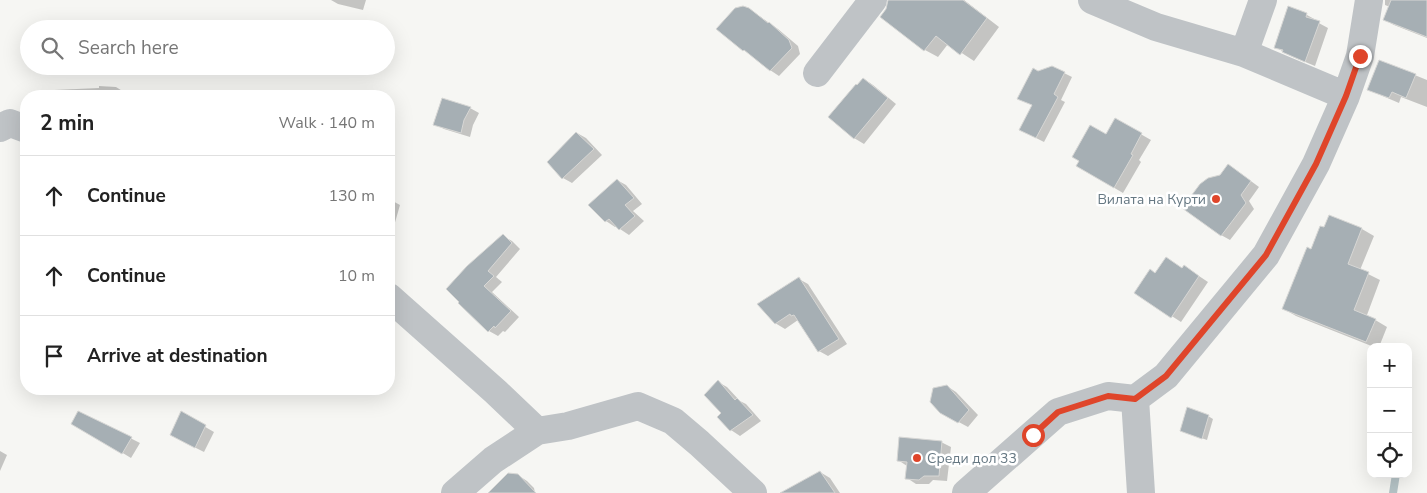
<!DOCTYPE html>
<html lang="en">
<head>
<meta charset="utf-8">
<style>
	:root { --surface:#fff; --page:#f2f2f2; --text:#222; --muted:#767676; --line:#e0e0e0 }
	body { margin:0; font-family:"Nunito Sans",sans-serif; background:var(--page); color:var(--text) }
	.controls { position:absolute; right:15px; bottom:15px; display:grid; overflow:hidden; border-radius:10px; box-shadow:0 5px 20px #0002 }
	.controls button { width:45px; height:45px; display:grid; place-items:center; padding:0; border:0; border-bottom:1px solid var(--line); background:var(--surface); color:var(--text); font:25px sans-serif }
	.stop { position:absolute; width:15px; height:15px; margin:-11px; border:4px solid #df452a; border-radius:50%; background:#fff }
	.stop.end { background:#df452a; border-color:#fff; box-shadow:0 1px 5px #0008 }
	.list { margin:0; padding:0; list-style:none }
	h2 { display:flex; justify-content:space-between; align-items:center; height:65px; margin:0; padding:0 20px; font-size:21px }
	h2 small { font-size:16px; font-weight:400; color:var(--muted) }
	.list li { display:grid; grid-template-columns:32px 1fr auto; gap:15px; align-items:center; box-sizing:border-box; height:80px; padding:0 20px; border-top:1px solid var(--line) }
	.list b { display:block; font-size:19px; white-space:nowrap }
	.list em { font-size:16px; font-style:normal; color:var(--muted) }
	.icon { flex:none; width:28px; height:28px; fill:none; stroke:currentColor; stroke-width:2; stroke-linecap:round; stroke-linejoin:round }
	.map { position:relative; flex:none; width:1427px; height:493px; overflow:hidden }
	.search { position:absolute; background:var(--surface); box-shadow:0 5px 20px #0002; left:20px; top:20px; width:375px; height:55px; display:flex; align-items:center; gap:12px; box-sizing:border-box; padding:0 18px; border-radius:28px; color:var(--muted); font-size:19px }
	.panel { position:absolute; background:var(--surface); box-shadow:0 5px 20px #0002; left:20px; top:90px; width:375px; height:305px; border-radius:20px }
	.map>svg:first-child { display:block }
</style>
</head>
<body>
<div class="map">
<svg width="1427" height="493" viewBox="0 0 1427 493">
	<rect width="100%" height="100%" fill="#f6f6f3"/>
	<path fill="#0003" d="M331,0H366L363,10L338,4Z
		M889,0H964L999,27L974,61L948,44L938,57L925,50L881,17L886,10Z
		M1385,0H1427V38L1394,25L1385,20L1390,7L1385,5Z
		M1289,8L1307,15L1316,20L1315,21L1328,28L1315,66L1293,57L1275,47Z
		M749,9L778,29L798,46L800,54L779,76L770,70L753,56L744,50Z
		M1380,61L1427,80V107L1401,97L1399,103L1378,94L1369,89Z
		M1038,72L1064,73L1072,77L1061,100L1065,102L1044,142L1028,134Z
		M864,79L873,85L896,104L864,144L854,138L858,87Z
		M99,86L116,87L124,92V96H54V90L99,88Z
		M470,108L479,113L473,125L470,137L444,129L435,124Z
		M1116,120L1151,140L1139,160L1141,162L1123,193L1077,166L1080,161L1107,135Z
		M577,133L586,138L602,155L572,183L563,178L549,162Z
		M1229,165L1259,187L1249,201L1254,209L1230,240L1221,235Z
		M617,180L626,185L642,204L633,211L644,221L629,235L620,229L617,226L615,227L606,221L590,205Z
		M389,199L400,205L394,226L389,225Z
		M1330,217L1362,229L1374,236L1360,270L1380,280L1367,315L1387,327L1379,347H1374L1296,316L1284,309L1312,250L1325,229Z
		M503,236L512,241L520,249L496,277L502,282L492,292L519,317L505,332L503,331L498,336L489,331L460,303Z
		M1183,269L1193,272L1208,282L1181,322L1136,293L1156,274Z
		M799,279L808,284L847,344L828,356L819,351L798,320L785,329L775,323Z
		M718,382L727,387L740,401L746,404L761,421L740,436L731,430L723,413Z
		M947,386L956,392L978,415L968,427L940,412Z
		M79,412L140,443L131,458L73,423Z
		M181,413L214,432L204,452L180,440Z
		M1208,416L1213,419L1207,440L1181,431Z
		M941,442L951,447L947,481L933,480L929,484H916L907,478V466L898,460Z
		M0,451L7,455L0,471Z
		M820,472L830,478L840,493H797Z
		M518,475L527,481L534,488L535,493H490Z"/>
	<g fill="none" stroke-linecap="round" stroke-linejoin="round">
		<path stroke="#b6c4c7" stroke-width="8" d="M1393,493L1396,474"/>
	</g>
	<path fill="#a6afb4" stroke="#d7d7d5" d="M888,0H963L987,18L960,55L936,36L924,51L880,17L886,9Z
		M1391,0H1427V37L1383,20Z
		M743,6L749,8L768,23L769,22L789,40L792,48L770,71L744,50L743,51L716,29L735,8Z
		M1288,6L1307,13L1306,17L1320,21L1305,62L1282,52L1283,50L1274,48Z
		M1379,60L1416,74L1406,98L1392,92L1389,98L1367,90Z
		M1052,66L1065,72L1054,94L1058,97L1036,138L1019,130L1032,105L1017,99L1033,68L1038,71Z
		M863,78L888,98L854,139L828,117L856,84L857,85Z
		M442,98L471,107L464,120L461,133L433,125Z
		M1115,118L1142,133L1131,154L1133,155L1114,188L1076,166L1079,161L1072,157L1090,125L1106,134Z
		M576,132L594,149L562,179L547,162Z
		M1228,164L1251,181L1241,195L1246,203L1221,236L1182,208L1200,184L1208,178L1220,175Z
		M617,179L634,198L625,205L635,216L619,230L609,219L605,222L588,205Z
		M1329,215L1362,228L1348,264L1369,272L1354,310L1376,319L1366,342L1282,309L1307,247L1311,249L1320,226L1324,227Z
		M503,234L512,243L488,271L494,276L484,286L511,311L495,328L494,326L488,332L458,303L459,302L446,289L467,266Z
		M1166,257L1182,268L1184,265L1199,276L1171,318L1134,293L1150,269L1155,273Z
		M799,277L839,339L818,352L794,315L791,316L790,314L775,324L757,304Z
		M718,380L735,400L737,398L753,415L730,431L717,417L721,413L704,395Z
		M947,385L969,410L958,423L940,413L930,402L933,388Z
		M1187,407L1209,415L1202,439L1180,431Z
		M78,411L132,437L122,454L71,424Z
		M181,411L206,425L195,448L170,435Z
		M899,437L942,441L939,476H924L919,480L905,479L907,462L897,461Z
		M820,471L835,493H780Z
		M508,473L518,474L536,493H488Z"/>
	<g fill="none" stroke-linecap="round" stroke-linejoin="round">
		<path stroke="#bfc3c6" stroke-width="28" d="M1092,0L1156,27L1244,53L1346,96
			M1244,53L1263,0
			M817,73L873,0
			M0,128L10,123L26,129
			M389,297L496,392L537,431
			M1135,399L1141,493
			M455,493L493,460L537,431L568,426L638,406L673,421L699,443L753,493
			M966,493L1058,412L1108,396L1135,399L1166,376L1266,255L1316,164L1346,96L1360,56L1369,0"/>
	</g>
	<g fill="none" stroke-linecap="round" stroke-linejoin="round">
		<path stroke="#df452a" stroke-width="6" d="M1033,435L1058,412L1108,396L1135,399L1166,376L1266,255L1316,164L1346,96L1360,56"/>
	</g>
	<g fill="#df452a" stroke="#fff" stroke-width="2">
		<circle cx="1216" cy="199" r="5"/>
		<circle cx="917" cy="458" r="5"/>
	</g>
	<g text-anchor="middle" stroke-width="5" stroke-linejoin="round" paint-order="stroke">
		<g font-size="14" fill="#667883" stroke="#fff" text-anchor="end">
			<text x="1206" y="204">Вилата на Курти</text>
			<text x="927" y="463" text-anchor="start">Среди дол 33</text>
		</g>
	</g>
</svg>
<div class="controls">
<button>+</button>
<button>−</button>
<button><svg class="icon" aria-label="locate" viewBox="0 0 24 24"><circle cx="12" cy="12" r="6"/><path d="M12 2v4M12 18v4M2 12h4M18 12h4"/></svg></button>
</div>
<div class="stop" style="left:1033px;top:435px"></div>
<div class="stop end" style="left:1360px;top:56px"></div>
<div class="search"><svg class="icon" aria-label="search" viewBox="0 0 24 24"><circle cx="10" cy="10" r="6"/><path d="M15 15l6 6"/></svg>Search here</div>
<section class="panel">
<h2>2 min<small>Walk · 140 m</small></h2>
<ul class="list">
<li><svg class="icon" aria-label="ahead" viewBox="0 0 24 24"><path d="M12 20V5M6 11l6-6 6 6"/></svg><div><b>Continue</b></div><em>130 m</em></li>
<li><svg class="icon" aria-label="ahead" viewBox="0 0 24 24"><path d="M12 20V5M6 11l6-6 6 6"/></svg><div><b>Continue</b></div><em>10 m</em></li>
<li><svg class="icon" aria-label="arrive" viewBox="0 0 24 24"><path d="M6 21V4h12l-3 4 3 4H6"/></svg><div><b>Arrive at destination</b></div></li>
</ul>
</section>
</div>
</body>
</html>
